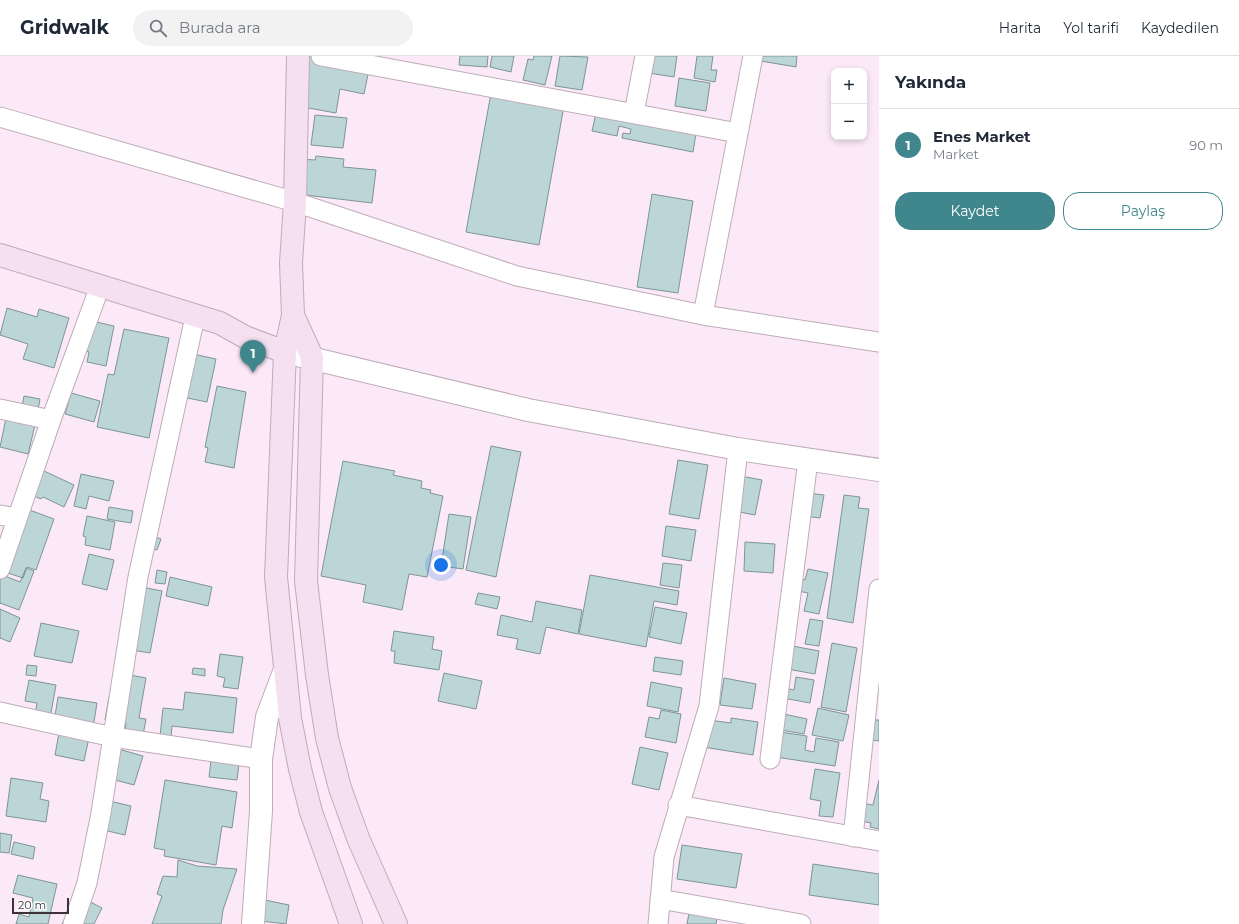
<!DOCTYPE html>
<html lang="tr">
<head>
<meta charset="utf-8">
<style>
	:root { --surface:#fff; --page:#f2f2f3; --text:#1f2937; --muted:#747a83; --line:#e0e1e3; --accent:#3f878c }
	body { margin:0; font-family:Montserrat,sans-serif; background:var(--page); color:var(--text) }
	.controls { position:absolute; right:12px; top:12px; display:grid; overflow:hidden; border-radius:8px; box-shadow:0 2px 6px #0003 }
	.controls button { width:36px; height:36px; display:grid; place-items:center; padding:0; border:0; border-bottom:1px solid var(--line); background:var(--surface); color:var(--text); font:20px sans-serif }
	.scale { position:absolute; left:12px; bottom:10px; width:57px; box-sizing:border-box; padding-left:4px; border:2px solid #3b3339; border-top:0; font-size:11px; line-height:14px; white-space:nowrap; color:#3b3339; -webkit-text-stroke:3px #fdfdfd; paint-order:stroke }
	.you { position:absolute; left:441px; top:509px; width:14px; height:14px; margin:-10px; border:3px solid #fff; border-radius:50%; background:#1a73e8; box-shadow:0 0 0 6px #1a73e833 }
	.badge { display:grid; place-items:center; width:26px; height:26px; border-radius:50%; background:var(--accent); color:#fff; font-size:13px; font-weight:700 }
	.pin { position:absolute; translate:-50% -33px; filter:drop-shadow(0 1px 2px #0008) }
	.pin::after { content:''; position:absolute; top:21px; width:14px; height:12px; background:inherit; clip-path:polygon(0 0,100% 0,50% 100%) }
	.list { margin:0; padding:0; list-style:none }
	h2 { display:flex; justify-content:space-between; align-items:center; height:52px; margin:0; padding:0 16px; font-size:17px }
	h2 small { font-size:13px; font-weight:400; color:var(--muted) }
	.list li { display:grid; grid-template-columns:26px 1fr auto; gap:12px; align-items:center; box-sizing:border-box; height:72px; padding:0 16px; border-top:1px solid var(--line) }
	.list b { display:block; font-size:15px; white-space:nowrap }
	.list p { margin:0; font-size:13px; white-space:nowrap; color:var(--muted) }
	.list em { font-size:13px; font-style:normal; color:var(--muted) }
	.actions { display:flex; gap:8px; padding:12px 16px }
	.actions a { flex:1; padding:9px 0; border:1px solid var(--accent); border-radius:16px; text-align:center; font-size:14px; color:var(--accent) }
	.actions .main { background:var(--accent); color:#fff }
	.icon { flex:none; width:22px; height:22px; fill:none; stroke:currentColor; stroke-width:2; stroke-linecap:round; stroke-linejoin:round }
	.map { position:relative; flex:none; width:879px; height:868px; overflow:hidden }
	header { display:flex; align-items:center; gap:24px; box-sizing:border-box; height:56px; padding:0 20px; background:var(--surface); border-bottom:1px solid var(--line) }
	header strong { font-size:19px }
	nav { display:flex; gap:22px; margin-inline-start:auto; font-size:14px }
	.search { width:280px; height:36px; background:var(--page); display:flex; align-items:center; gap:10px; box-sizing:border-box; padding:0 14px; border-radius:22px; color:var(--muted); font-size:15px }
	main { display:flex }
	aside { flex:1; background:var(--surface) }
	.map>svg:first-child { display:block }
</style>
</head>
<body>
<header>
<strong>Gridwalk</strong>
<div class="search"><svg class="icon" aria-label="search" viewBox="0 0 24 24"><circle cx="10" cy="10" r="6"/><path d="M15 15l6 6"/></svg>Burada ara</div>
<nav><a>Harita</a><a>Yol tarifi</a><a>Kaydedilen</a></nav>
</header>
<main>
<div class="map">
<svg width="879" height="868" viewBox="0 0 879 868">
	<rect width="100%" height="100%" fill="#fce9f7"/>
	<path fill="#bcd5d6" stroke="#7d9596" d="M305,0H313L368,18L364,38L340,33L336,57L303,51Z
		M460,0H488L487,11L459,9Z
		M492,0H514L511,16L490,11Z
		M534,0H552L545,29L523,24L528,3L533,4Z
		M560,0L588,1L582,34L555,30Z
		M638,0H677L674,21L636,15Z
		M697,0H713L711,14H717L715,26L694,22Z
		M756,0H797L796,11L755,4Z
		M679,22L710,27L706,55L675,50Z
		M491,37L564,50L539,189L466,176Z
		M596,57L696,77L693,96L622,82L623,77L630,78L631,73L619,70L617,80L592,75Z
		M315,59L347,62L343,92L311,89Z
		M316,100L344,103L343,111L376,114L372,147L297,138L301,103L315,104Z
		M652,138L693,145L678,237L637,231Z
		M7,252L37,261L39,253L69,262L54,312L23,303L28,288L0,279Z
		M83,263L114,270L106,310L87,306L89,296L77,293Z
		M124,273L169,282L149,382L97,371L108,318L114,319Z
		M184,296L216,303L207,346L168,338L174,314L180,315Z
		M217,330L246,336L234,412L205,406L208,392L205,391Z
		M71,337L100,345L94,366L65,358Z
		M24,340L40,343L38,354L22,351Z
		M6,362L35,369L28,398L0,391Z
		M491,390L521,396L496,521L466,514Z
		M678,404L708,409L699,463L669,458Z
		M343,405L395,415L393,419L422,425L421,432L431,434L430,437L443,440L427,521L409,518L402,554L363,546L366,529L321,520Z
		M42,414L74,429L64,451L43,441L41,443L31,439Z
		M81,418L114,425L109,445L89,440L86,453L74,450Z
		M741,420L762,424L755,459L734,455Z
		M807,437L824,439L820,462L804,460Z
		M844,439L860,441L858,452L869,453L853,567L827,562Z
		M109,451L133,455L131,467L107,463Z
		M24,452L54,463L36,514L27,511L23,522L2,515Z
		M449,458L471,461L463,513L441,510Z
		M87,460L115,466L110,494L85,489L86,481L83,480Z
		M666,470L696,474L691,505L662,500Z
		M152,480L161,483L157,494L148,491Z
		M745,486L775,488L773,517L744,515Z
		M89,498L114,504L107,534L82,528Z
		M663,507L682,509L679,532L660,529Z
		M26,512L34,515L19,554L0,547V518L20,526Z
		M808,513L828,517L819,558L804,555L808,537L789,533L792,521L805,524Z
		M157,514L167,516L165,528L155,527Z
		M590,519L679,535L677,549L654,545L646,591L579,578Z
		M170,521L212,531L208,550L166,540Z
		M136,530L162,535L150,597L132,594Z
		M478,537L500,541L497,553L475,548Z
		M536,545L582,554L578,578L546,571L540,598L516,593L518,583L497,579L501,559L532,566Z
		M655,551L687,557L681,588L649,581Z
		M0,553L20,562L10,586L0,582Z
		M810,563L823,565L819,590L805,588Z
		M41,567L79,575L72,607L34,600Z
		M394,575L434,581L432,593L442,595L439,614L394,607L395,595H391Z
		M832,587L857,592L846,656L821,651Z
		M787,589L819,595L815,618L782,612Z
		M220,598L243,601L238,633L223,631L225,622L217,620Z
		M655,601L683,605L681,619L653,615Z
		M27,609L37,610L36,620L26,619Z
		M193,612L205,613V620L192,618Z
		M120,617L146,622L139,662L146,663L143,679L125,676L126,667L105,664L109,641L116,643Z
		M444,617L482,625L476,653L438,645Z
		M796,621L814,624L810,647L778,641L780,631L794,634Z
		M724,622L756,628L752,653L720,649Z
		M29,624L56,629L50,662L35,659L37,647L25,645Z
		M651,626L682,632L678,656L647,650Z
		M185,636L237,642L233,677L172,670L171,682L160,680L163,652L183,654Z
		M58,641L97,647L93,672L54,666Z
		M818,652L849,659L843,685L812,679Z
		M661,654L681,658L676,687L645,681L649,661L659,663Z
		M779,657L807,663L804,678L775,673Z
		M731,662L758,666L753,699L697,690L701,663L731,667Z
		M875,664H879V685L872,684Z
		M60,671L90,677L84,705L55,699Z
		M773,675L807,680L805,694L814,696L816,682L839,686L835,710L769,700Z
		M213,688L241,692L237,724L209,721Z
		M108,690L143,700L134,729L115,724Z
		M640,691L668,697L659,734L632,728Z
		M815,713L840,717L833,761L819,760L821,745L810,743Z
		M11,722L43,727L40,743L49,745L46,766L6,760Z
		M165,724L237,736L232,772L222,770L216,809L164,800L165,794L154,792Z
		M879,724V773L870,771L871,767L856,764L860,747L873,749Z
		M105,744L131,750L125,779L99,773Z
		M0,777L12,779L9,797L0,796Z
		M14,786L35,791L33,803L11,798Z
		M682,789L742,798L736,832L677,823Z
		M178,804L197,810L237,813L223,854L221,868H152L162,840L157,838L163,820L177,821Z
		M813,808L879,818V849L809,839Z
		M18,819L57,828L48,868H16L19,858L29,861L33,842L13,837Z
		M77,839L102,852L94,868H62Z
		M265,844L289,849L286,868L261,865Z
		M689,857L717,861L716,868H687Z"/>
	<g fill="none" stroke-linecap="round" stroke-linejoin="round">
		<defs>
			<path id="minor" d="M321,0L738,77
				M634,57L645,0
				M0,61L295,146L517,220L703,259L879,286
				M703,259L753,0
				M0,353L51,364
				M0,459L17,462
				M0,513L51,364L96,241
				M0,656L113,681L261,703
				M770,703L808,404
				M678,749L879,785
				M853,781L879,533
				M660,843L801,868
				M73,868L87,827L101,757L138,521L193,270
				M658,868L664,801L709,650L738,393"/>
			<path id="tertiary" d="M285,296L528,354L738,393L879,414
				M253,868L261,755V703L267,661L284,616"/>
			<path id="secondary" d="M298,0L295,146L291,207L293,259L285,296L276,521L290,662L300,713L311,756L351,868
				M0,199L220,267L245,281L285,296
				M293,259L312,301L306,525L317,619L327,682L340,732L358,782L396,868"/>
		</defs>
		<use href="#minor" stroke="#beacb9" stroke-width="21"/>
		<use href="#tertiary" stroke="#beacb9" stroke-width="24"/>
		<use href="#secondary" stroke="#beacb9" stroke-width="24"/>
		<use href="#minor" stroke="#fff" stroke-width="19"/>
		<use href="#tertiary" stroke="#fff" stroke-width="22"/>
		<use href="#secondary" stroke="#f4e0f0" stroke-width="22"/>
	</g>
</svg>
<div class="controls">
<button>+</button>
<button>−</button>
</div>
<div class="scale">20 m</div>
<div class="you"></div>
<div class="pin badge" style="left:253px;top:317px">1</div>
</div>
<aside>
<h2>Yakında<small></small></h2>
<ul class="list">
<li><span class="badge">1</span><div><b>Enes Market</b><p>Market</p></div><em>90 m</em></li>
</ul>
<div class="actions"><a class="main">Kaydet</a><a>Paylaş</a></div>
</aside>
</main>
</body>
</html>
